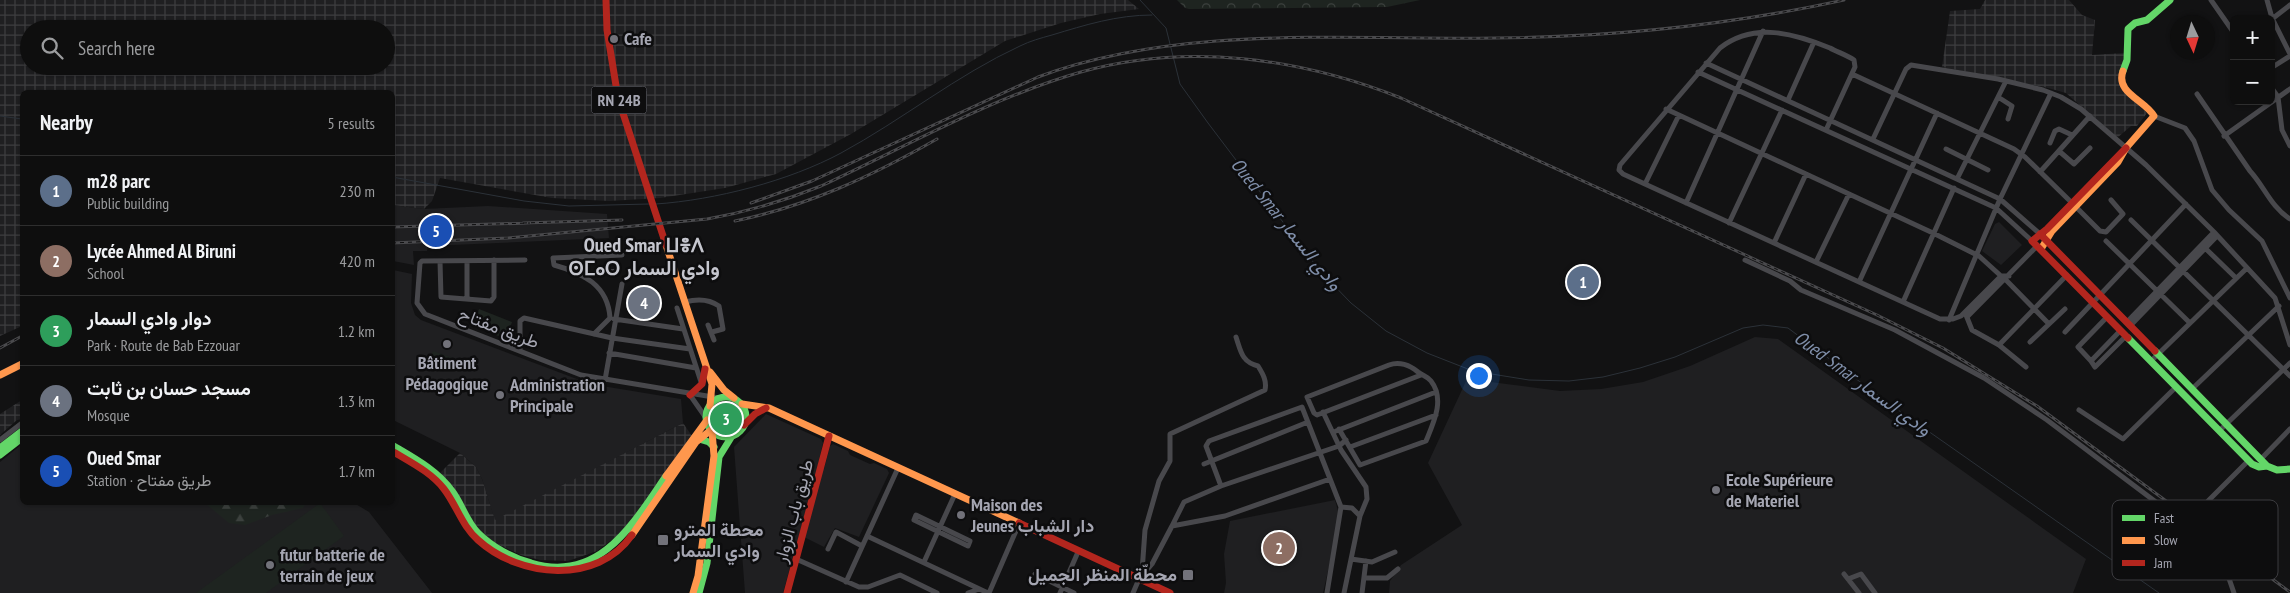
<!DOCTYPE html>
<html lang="en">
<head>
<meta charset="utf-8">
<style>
	:root { --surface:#0e0e0e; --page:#171717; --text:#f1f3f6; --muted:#9b9c9e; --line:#2e2e2e; --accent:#72727a }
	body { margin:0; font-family:"PT Sans Narrow",Vazirmatn,"Noto Sans Tifinagh",sans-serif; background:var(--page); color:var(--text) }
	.controls { position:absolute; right:15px; top:15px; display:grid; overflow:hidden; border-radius:8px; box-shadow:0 1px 4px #0004 }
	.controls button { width:45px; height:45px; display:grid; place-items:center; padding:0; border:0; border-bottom:1px solid var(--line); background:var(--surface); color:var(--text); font:25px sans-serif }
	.compass { position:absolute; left:2170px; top:15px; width:45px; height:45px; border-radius:50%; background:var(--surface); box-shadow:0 1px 4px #0004; rotate:176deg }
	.you { position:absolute; left:1478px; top:375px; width:18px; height:18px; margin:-12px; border:4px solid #fff; border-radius:50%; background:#1a73e8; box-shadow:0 0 0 8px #1a73e833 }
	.badge { display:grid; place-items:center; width:32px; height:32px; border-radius:50%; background:var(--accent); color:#fff; font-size:16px; font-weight:700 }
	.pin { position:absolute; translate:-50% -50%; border:2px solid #fff; box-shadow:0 1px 5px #0006 }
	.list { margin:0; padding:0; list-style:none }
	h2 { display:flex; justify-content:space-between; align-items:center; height:65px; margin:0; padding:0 20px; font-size:21px }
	h2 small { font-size:16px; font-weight:400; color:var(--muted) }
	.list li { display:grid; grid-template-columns:32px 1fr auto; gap:15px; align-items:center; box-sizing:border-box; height:70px; padding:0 20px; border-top:1px solid var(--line) }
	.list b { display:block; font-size:19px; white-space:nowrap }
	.list p { margin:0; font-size:16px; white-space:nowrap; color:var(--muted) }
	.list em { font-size:16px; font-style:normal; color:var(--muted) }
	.icon { flex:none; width:28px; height:28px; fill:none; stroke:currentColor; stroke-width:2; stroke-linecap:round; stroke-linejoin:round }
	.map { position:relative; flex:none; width:2290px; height:593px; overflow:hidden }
	.search { position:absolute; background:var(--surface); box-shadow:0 1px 4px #0004; left:20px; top:20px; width:375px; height:55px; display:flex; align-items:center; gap:12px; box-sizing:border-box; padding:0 18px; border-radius:28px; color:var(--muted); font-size:19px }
	.panel { position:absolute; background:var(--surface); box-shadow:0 1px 4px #0004; left:20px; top:90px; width:375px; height:415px; border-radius:8px }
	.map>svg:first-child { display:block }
</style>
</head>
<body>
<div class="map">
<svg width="2290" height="593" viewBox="0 0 2290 593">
	<defs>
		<pattern id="industrial-grid" width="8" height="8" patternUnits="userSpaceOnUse" patternTransform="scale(1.25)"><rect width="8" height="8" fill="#1f1f21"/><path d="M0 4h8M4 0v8" fill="none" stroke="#3d3d3f"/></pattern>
		<pattern id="forest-firs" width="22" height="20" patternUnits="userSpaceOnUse" patternTransform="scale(1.25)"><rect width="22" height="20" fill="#1e2420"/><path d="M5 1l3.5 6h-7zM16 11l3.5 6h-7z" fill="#3c413e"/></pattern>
		<pattern id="park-crowns" width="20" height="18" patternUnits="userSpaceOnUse" patternTransform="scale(1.25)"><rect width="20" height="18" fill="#1e2420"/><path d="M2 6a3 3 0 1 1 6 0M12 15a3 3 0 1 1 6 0" fill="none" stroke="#3c413e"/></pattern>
	</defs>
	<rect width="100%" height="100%" fill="#121213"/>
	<path fill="#1f1f21" d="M393,205L424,209L488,206L607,214L609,238L428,246L427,251H413L414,265L393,261Z
		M1999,222L2022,245L2001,265L1982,251L1995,224Z
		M393,270L412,274L411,303L415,315L421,320L590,384L681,399L683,423L495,521L482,479L476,467L460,453L393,420Z
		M1755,337L1778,339L2086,559L2073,593H1389L1390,581L1401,565L1462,525L1428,463L1467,379L1560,391L1601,389L1643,382L1690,366Z
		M766,414L821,439L823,443L817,469H824L830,446L833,444L848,451L850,455L870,464L874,463L887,469L889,473L859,537L835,528L824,547L804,537L811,492L783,593H745L734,447Z
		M22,444V502L354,503L369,512L432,593H0V462Z
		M1335,500L1338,511L1337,531L1323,593H1224L1226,583L1224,554L1230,521Z"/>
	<path fill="url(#industrial-grid)" fill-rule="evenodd" d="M0,0H1128L1139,9L1100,14L1061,23L1005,41L851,134L776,174L725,188L660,198L609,201L552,198L440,178L432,201L424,209L393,205L392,92H22V326L0,336ZM29,29H386V66H29Z
		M1985,0H2069L2082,15L2095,20L2092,55L2124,53L2121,89L2147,113L2137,126H2131L2117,138L2066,93L2048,88L1942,67L1950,11L1980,9Z
		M22,400V419L17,420L0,435V414Z
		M683,423L692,436L625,530L597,551L568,561L540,560L521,555L493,542L473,523L440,473L460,453L476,467L482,479L495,520Z"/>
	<path fill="url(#forest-firs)" d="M205,503H306L303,508L272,515L245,525L229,523Z"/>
	<path fill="url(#park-crowns)" d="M1177,0H1420L1387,7L1189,9L1185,8Z
		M714 418a12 12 0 1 1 24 0a12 12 0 1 1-24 0Z"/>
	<path fill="#1e2420" d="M479,309L512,322L506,339L473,326Z
		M433,351L456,359L452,370L429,363Z
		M320,503L344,536L266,593H196Z"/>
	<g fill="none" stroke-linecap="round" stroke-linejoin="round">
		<path stroke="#2b3138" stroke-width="1" d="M1140,0L1166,28L1180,84L1208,123L1320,271L1351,303L1386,331L1427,353L1473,371L1529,380L1569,381L1603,377L1640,368L1675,357L1743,328L1763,325L1788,328L1891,405L2159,593
			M0,116L22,119
			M392,177L524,201L569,206L649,204
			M656,204C715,200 789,181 841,153C902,120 957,75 1020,46C1030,41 1041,38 1052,35C1085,25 1117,15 1152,15"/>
		<path stroke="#48484c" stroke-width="5" d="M2211,0L2234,33
			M2267,0L2272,18L2290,54
			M2272,19L2290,5
			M1706,63L2000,199L2040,234
			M2271,68L2290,56
			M1698,72L1996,208L2032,241
			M1852,74L2014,149L2025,157L2071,202
			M2271,87L2278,97L2282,130L2290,146
			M2197,94L2250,171C2264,186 2271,207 2290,219
			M1998,97L2012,106L2008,119
			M1788,100L1814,42
			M1666,109L1933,233L1979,256L2001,276
			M2154,116L2185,128L2194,141L2212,190L2229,210L2262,241L2290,298
			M1826,130L1855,67L1854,60C1847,55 1837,52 1830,48C1793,33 1754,22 1720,48L1620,165L1619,170L1623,174L1940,319H1953L1961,316L2001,276H2009
			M2224,136L2290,89
			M1873,139L1906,69L1911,65L1998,79L2043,90L2061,97L2081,109L2146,165L2214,232L2275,298L2290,345
			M2050,143L2055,131L2059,129L2072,135
			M1946,149L1988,170
			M2059,151L2074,164L2090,148
			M2040,172L2090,116
			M1957,179L2006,81
			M1645,184L1679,115
			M1686,203L1763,31
			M2076,207L2100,231L2106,232L2123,214L2111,200
			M2131,220L2290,376
			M1729,223L1782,110
			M2106,241L2190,323
			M1774,243L1806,174
			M2204,247L2236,278
			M525,260L422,261L420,263L417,303L425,314L581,375L719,398
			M1745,260L1790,281L1801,290L1895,330L1984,378L2047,420L2209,542L2224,564L2234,593
			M440,261L441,297L491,301L494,297V260
			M1816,262L1849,194
			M584,277L589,274L618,271
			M2005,279L2049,324
			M1859,282L1937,113
			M467,299V261
			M685,302C696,299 709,299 719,306L723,329L712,332
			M1903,302L1954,188
			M677,308L701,382
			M1966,315L1972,330L1999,345L2026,367
			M1967,317L2037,246
			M614,319L683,329
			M1949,320L2000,199L2051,93
			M2127,322L2214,232
			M708,325L714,340
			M2130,326L2217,236
			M2120,331L2091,361L2095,367L2126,336
			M2065,332L2186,204
			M594,334L610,318C608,285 583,273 554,265L553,258L622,255
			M2030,342L2065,309
			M1999,345L2067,275
			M520,350V321L524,318L612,338L690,349
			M609,353L696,368
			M2091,361L2078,347L2107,317
			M2151,361L2247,268
			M605,380L622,284
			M2192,389L2279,306
			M690,395L706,418
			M2079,410L2123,439L2176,387
			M1323,412L1341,450L1366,487L1367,499L1360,516
			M1339,429L1360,465L1426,441C1434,422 1445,399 1431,381C1427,376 1423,376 1418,372C1410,365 1399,361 1389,365L1307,397L1314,413L1317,415L1421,375
			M1336,431L1436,392
			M2219,431L2290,363
			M0,440L22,423
			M1350,447L1436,415
			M2261,459L2290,429
			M1204,464L1308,422
			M1221,486L1206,446L1209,441L1302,407L1341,507L1327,593
			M1341,507L1352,508L1360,516L1344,593
			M916,515L970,541L968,546L914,520Z
			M1172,526L1184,502L1221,486L1339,446L1346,440
			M867,536L988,593
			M2214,547L2228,526L2226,523L2208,510V501L2248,461
			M828,549L836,532L862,546
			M796,559L859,587H868L900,575L937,593
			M1351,559L1372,562L1395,552
			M924,562L955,494
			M1035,574L1074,593
			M1844,574L1859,593
			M1141,577L1152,564L1172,526L1225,516L1330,479
			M1364,578H1387L1398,569
			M1848,579L1861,574L1875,593
			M846,582L898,468
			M968,593L979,589
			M989,593L1019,524
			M1060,593L1078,552
			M1133,593L1142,572L1145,530L1159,481L1170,461V434L1265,390C1267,381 1263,374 1258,366C1242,362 1241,352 1236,337
			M1362,593L1366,561"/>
		<path stroke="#63d668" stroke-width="7" d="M2123,71L2127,60L2128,29L2135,23L2147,20L2170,0
			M2128,338L2252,464L2259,467L2267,466
			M2155,351L2267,466L2277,470L2290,469
			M706 417a20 20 0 1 1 40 0a20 20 0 1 1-40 0Z
			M699,439L709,442L714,447
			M392,445C414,458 437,470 452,491C462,504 466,521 478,533C492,547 512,558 531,563C599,584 633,524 666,476
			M0,448L22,431
			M0,455L22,438
			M699,593L707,563L719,457L732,436"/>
		<path stroke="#ff974d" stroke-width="7" d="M666,245L712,384L710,406
			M2041,249L2052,231L2118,162L2126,148L2154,116C2145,100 2115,93 2123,71
			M710,372L724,390L734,398
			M0,375L22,364
			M742,404L769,408L1019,523
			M666,476L707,420
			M632,535L696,442L711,430
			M693,593L698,576L714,456L712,431"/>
		<path stroke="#b3261e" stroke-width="7" d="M606,0L607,30L618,98L666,245
			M2126,148L2047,229L2032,241L2128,338
			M2040,234L2155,351
			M690,395L702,384L705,369
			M744,425L755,414L766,408
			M392,451C410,462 431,472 444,489C457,506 462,526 478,540C520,578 597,585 632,535
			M1019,523L1170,593
			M787,593L829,436"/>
		<defs>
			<path id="rail" d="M751,203L812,181L1038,77C1180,24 1347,40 1496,38C1613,37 1730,25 1844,0
				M735,221C808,206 872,176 937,139
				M523,223L622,220
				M392,227L530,223
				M392,243L508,238L707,219C747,212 784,201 821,186C905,147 993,97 1081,72C1187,42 1300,58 1401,98L1877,315L1943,348L2037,406L2290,592
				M0,348L22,336"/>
		</defs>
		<use href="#rail" stroke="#4a4a4d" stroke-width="3"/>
		<use href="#rail" stroke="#0d0d0e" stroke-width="1" stroke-dasharray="4" stroke-linecap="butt"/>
	</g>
	<g fill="#72727a" stroke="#0d0d0e" stroke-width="2">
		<circle cx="614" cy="39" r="5"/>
		<circle cx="447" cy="344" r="5"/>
		<circle cx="500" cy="395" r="5"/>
		<circle cx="1716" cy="490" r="5"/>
		<circle cx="961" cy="515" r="5"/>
		<rect x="657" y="534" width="12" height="12" rx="2.5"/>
		<circle cx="270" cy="565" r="5"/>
		<rect x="1182" y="569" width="12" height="12" rx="2.5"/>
	</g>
	<g text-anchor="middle" stroke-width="5" stroke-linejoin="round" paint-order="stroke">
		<rect fill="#0d0d0e" stroke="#777881" stroke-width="1" x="591.5" y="86.5" width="55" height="27" rx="4"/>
		<g font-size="16" font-weight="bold" fill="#a5a6b2">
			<text x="619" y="106">RN 24B</text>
		</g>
		<g font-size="18" font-weight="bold" fill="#a5a6b2" stroke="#0d0d0e" text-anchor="start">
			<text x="624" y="45">Cafe</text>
			<text x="447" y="369" text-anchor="middle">Bâtiment<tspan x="447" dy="21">Pédagogique</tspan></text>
			<text x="510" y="391">Administration<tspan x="510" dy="21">Principale</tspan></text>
			<text x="1726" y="486">Ecole Supérieure<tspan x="1726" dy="21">de Materiel</tspan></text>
			<text x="971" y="511">Maison des<tspan x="971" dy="21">Jeunes دار الشباب</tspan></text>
			<text x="674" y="536">محطة المترو<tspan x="674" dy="21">وادي السمار</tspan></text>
			<text x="280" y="561">futur batterie de<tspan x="280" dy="21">terrain de jeux</tspan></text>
			<text x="1177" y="581" text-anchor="end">محطّة المنظر الجميل</text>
		</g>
		<g font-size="18" fill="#a5a6b2" stroke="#0d0d0e">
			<text transform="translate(499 328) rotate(21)" y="6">طريق مفتاح</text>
			<text transform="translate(794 511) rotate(-75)" y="6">طريق باب الزوار</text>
		</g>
		<g font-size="19" font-style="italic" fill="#7f8ea9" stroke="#0d0d0e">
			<text transform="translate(1287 224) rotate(51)" y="7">Oued Smar وادي السمار</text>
			<text transform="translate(1863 383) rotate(36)" y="7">Oued Smar وادي السمار</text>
		</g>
		<g font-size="20" font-weight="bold" fill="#c5c6ce" stroke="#0d0d0e">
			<text x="644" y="252">Oued Smar ⵡⴻⴷ<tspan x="644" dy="23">ⵙⵎⴰⵔ وادي السمار</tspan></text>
		</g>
	</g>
	<rect x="2112" y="500" width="166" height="80" rx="8" fill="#0d0d0e" stroke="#3b3b3f" stroke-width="1"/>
	<rect x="2122" y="515" width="23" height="6" fill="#63d668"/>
	<rect x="2122" y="537" width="23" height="7" fill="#ff974d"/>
	<rect x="2122" y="560" width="23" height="6" fill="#b3261e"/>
	<g font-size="14" fill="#a5a6b2">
		<text x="2154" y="523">Fast</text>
		<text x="2154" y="545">Slow</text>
		<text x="2154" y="568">Jam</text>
	</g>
</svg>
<div class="controls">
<button>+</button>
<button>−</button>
</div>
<svg class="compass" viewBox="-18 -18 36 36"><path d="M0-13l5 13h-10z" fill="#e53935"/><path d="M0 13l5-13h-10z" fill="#9b9c9e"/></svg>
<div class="you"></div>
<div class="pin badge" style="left:1583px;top:282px;background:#5c6f8a">1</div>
<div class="pin badge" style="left:1279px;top:548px;background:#8d6e63">2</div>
<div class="pin badge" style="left:726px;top:419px;background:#2e9e5b">3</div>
<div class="pin badge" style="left:644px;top:303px;background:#6b7280">4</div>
<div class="pin badge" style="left:436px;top:231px;background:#1a4fb4">5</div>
<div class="search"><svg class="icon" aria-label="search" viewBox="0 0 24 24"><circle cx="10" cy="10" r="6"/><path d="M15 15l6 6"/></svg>Search here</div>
<section class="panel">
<h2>Nearby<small>5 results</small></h2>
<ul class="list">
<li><span class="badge" style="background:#5c6f8a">1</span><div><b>m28 parc</b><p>Public building</p></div><em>230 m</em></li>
<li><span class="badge" style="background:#8d6e63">2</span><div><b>Lycée Ahmed Al Biruni</b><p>School</p></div><em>420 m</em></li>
<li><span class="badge" style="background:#2e9e5b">3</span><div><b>دوار وادي السمار</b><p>Park · Route de Bab Ezzouar</p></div><em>1.2 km</em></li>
<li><span class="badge" style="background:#6b7280">4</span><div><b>مسجد حسان بن ثابت</b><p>Mosque</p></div><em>1.3 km</em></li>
<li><span class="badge" style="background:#1a4fb4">5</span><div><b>Oued Smar</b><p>Station · طريق مفتاح</p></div><em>1.7 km</em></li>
</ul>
</section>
</div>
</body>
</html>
